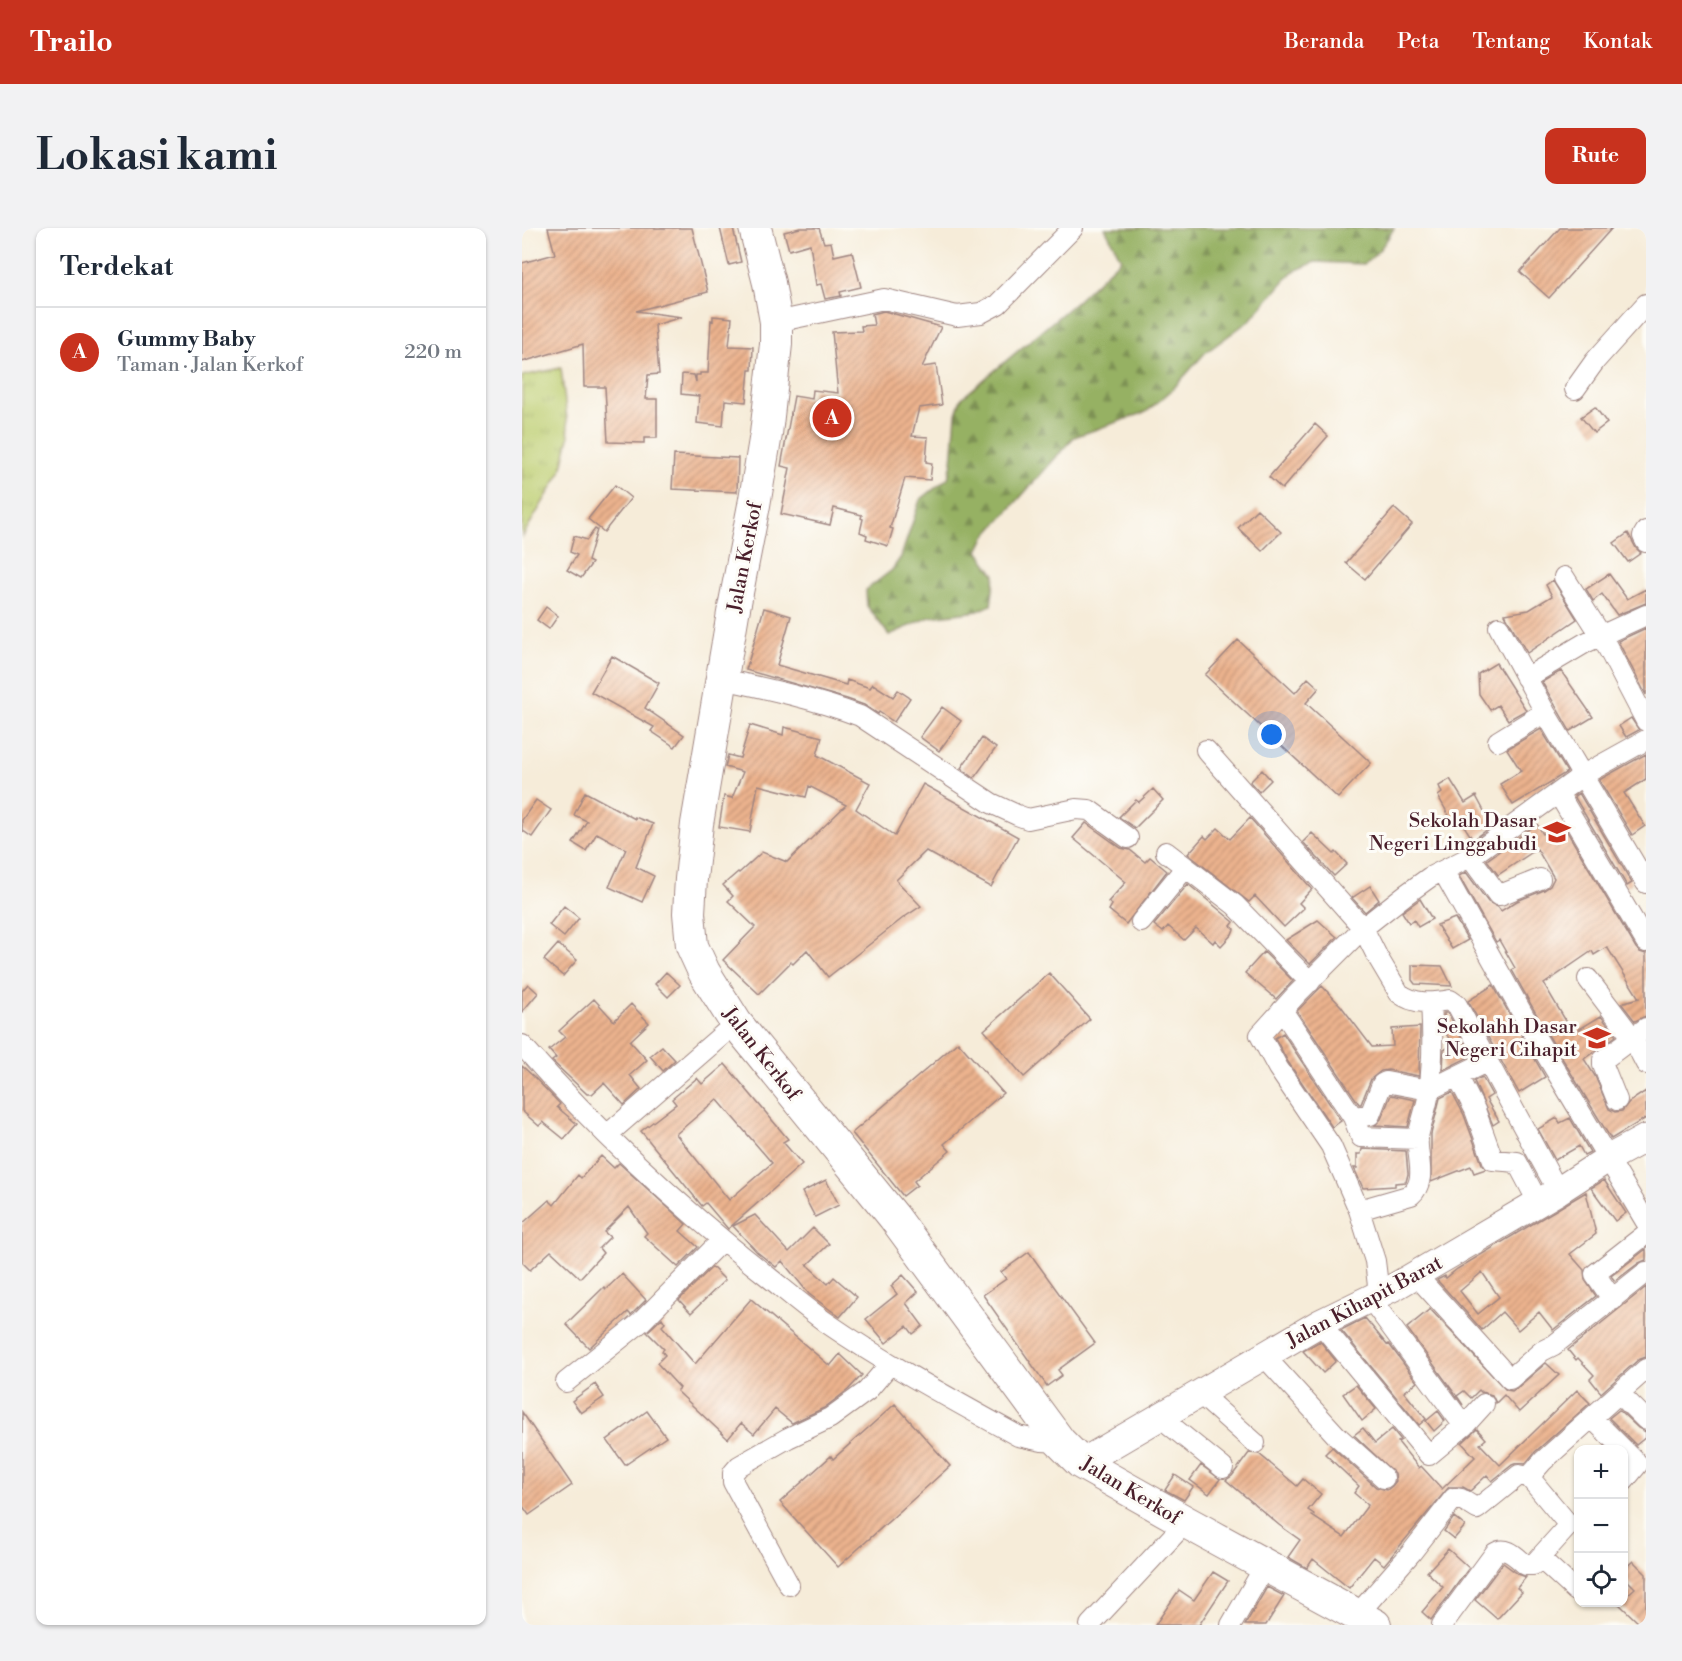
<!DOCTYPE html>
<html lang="id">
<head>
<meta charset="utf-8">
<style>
	:root { --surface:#fff; --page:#f2f2f3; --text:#1f2937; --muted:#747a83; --line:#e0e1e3; --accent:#c8321e }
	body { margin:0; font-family:"Libre Bodoni",serif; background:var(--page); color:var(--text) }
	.controls { position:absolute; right:18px; bottom:18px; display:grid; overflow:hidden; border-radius:12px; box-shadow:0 2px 4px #0004 }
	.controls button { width:54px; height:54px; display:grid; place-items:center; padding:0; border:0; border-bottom:2px solid var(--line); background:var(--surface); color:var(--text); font:30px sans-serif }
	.you { position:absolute; left:750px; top:507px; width:21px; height:21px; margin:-15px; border:4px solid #fff; border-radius:50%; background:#1a73e8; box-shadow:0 0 0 9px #1a73e833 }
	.badge { display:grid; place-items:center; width:39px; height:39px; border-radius:50%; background:var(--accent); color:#fff; font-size:20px; font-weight:700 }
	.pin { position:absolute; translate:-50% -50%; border:3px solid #fff; box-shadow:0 2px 6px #0006 }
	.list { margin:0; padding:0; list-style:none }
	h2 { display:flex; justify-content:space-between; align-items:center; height:78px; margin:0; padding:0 24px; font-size:26px }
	h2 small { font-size:20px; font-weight:400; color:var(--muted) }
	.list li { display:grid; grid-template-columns:39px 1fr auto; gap:18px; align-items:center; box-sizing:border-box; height:90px; padding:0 24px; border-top:2px solid var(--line) }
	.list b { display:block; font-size:22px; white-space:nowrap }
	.list p { margin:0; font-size:20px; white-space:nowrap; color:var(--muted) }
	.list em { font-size:20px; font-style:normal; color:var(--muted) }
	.icon { flex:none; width:33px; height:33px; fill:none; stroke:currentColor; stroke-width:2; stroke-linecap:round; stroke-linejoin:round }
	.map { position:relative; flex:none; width:1124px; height:1397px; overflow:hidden; border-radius:12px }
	header { display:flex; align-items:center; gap:36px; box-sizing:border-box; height:84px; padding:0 30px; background:var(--accent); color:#fff }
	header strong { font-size:28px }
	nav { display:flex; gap:33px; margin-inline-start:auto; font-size:21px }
	.intro { display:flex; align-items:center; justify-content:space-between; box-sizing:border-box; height:144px; padding:0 36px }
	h1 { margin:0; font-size:42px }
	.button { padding:15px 27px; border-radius:12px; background:var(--accent); color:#fff; font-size:21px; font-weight:700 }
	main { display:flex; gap:36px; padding:0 36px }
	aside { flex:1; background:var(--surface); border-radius:12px; box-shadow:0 2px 4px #0004 }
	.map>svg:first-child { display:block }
</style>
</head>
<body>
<header>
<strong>Trailo</strong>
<nav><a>Beranda</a><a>Peta</a><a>Tentang</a><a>Kontak</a></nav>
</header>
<div class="intro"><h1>Lokasi kami</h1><a class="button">Rute</a></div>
<main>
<aside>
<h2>Terdekat<small></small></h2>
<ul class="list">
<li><span class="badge">A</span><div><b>Gummy Baby</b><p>Taman · Jalan Kerkof</p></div><em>220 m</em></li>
</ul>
</aside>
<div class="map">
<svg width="1124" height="1397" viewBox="0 0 1124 1397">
	<defs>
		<pattern id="grass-tufts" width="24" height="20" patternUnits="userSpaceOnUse" patternTransform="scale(1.5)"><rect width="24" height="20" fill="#bdce71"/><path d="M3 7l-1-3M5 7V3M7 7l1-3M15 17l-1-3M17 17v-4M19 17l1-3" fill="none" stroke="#a4b062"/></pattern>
		<pattern id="forest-firs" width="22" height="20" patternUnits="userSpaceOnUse" patternTransform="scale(1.5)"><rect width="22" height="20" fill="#96b163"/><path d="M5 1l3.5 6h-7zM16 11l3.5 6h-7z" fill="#7c8f52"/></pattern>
		<pattern id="building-hatch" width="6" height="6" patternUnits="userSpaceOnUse" patternTransform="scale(1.5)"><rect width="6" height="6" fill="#ecb38e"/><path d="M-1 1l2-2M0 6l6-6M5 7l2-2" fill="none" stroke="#c19174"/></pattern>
	</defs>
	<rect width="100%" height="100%" fill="#fdfcf7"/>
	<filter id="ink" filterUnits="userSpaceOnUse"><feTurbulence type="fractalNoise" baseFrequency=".0167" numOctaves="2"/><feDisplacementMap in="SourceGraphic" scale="12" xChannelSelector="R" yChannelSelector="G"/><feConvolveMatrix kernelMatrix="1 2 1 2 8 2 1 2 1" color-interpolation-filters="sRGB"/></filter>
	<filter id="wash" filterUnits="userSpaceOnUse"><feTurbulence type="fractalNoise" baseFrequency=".008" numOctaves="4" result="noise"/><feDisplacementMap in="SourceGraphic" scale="24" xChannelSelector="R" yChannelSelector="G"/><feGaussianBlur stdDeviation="1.35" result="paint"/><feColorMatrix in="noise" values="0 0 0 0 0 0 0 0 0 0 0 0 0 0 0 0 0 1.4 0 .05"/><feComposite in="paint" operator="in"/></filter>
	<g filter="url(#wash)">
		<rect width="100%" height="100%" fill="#f6ecd9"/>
		<path fill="url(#grass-tufts)" stroke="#84764e" stroke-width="1.5" d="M39,140L47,209L39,244L0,309V148Z"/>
		<path fill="url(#forest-firs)" stroke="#706847" stroke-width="1.5" d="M583,0H872C864,15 856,26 842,36L793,34L770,44L728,92L683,125L651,161L624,184L552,209L463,309L456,323L473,347L469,377L456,383L408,389L367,407L345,378L344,362L370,342L379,329L398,272L426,250L430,235L434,186L439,171L554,74L599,31Z"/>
		<g id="blocks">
			<path fill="url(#building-hatch)" fill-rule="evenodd" d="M26,0H170L186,64L114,83L160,89L133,97L137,146L126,147L124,171H135V210H122V215L86,214L83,159H62L61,116L0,134V35L33,26Z
				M198,0H211L219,34L207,37Z
				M278,0H297L302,15L309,14L312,28L330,24L339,59L318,64L319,68L303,71L299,56L294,57L288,16L267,22L262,4Z
				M1038,0H1090L1027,70L998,44Z
				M362,83L419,99L400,139L414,137L420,177L397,180L390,208L406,209L404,234L410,235L408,252L383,250L368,300L371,301L366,318L344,311L345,307L338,304L341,291L339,290L340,287L312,280L308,297L259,286L268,240L259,238L272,168L290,171L291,162L316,165L310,104L340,103L339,98L352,97L350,86Z
				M191,88L210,90L207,118L231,119L230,142H227L224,174L203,172L201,198L175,195L177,168L159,166L160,146L172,147L174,154V147H178V145H186L189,92L191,93Z
				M1073,179L1085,195L1072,205L1059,189Z
				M793,196L806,208L760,261L747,249Z
				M152,227L216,230L215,264L150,261Z
				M93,257L109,270L82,304L66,291Z
				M872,280L890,296L843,351L824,335Z
				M735,281L759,304L740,323L716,300Z
				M73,301L75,302L66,333L70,335L59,350L45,342L55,327L48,324L52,308L65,312Z
				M1106,305L1114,320L1119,325L1106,334L1092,315Z
				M1087,346L1105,371L1124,361V375L1095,387L1080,366L1071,373L1064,361Z
				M1031,352L1055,391L1005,425L983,386L1007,382L1030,368L1024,357Z
				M24,379L36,388L27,401L15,392Z
				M242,380L269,388L255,437L324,457L325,452L348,460L351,456L371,469L376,462L388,470L372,494L357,484L356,486L342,477L325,471L224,442Z
				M1124,400V467L1096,413Z
				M716,412L773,465L786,450L797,460L784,475L849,535L816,570L683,447Z
				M90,428L137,455L123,480L162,507L153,519L129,503L132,499L69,464Z
				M974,435L1004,482L986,492L976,477L968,482L957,466L956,446Z
				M1039,443L1071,489L1048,503L1020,454Z
				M420,479L439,493L417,523L398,509Z
				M1109,490L1117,502L1104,509L1097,498Z
				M228,497L261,507L262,499L300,509L295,527L348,555L334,581L373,608L401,556L496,609L469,659L404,623L374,652L399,678L381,690L306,749L285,722L271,736L269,734L237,766L201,732L233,699L206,673L211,668L201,657L216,644L217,645L240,624L265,634L324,577L287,558L284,569L236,557L228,604L197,599L202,568L210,570L221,544L203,539L206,527L218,530Z
				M1019,501L1045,544L991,577L978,556L999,543L985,521Z
				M460,510L474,520L452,550L439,540Z
				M1124,526V551L1102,565L1123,598L1110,607L1077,552Z
				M740,542L749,552L737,564L728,554Z
				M928,551L943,575L954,568L970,598L951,612L939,593L937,594L935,591L930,593L916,568L920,565L917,558Z
				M631,561L641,572L613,600L597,589L614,572L617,574Z
				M63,564L113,591V589L131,596L114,639L132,648L120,674L87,659L104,621L75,605L64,623L51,615L65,593L52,587Z
				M1057,565L1110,655L1105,658L1052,568Z
				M14,572L29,582L10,609L0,602V592Z
				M728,590L790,661L777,675L782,680L762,699L733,668L727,674L666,626L682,608L685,611L696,600L708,611Z
				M564,595L599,620L608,622L623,634L628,629L645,643L604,696L587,682L590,677L586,674L604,654L551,610Z
				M1040,595L1114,720L1118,724L1124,726V788L1113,793L1099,775L1117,770L1085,719L1072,727L1070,723L1022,756L1051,805L1079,788L1094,808L1062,831L1073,848L1087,881L1093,884L1100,883L1107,874L1124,863V890L1089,911L1023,802L990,742L993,740L977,712L974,714L937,648L944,644L966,674L976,679L979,683L995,673L1022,662L1028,658L1032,650L1015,621L976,647L965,632L1015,596L1021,606Z
				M790,605L812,626L814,624L825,636L812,648L781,614Z
				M666,656L712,694L709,698L712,701L710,706L699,718L693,712L691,715L674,700L662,712L646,698L641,704L632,697Z
				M848,658L857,672L843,684L830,670Z
				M898,671L910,691L896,699L892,692L887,695L880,684Z
				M42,678L57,690L42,709L27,697Z
				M933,690L946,712L930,721L915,697Z
				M796,692L815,709L788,736L764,712Z
				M36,716L55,732L41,748L22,732Z
				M742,724L771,753L754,771L723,745Z
				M890,737L920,738L930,758L893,756L890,752Z
				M144,744L158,757L146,769L133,756Z
				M527,745L568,791L502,849L462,802Z
				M6,756L16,765L0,784V763Z
				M971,757L1023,849L997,865L946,773Z
				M800,758L819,778L850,819L871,818L870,801L898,799L897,848L866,842L859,843L849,851L839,876H837L775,783Z
				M72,771L92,793L109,776L127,795L108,813L125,832L108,847L119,861L102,877L82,855L70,866H65L30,833L34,830L27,822L43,809L37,803Z
				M922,785H926L949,828L921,842L922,822L931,817L922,802Z
				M761,805L819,893L810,899L766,834L753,810Z
				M436,814L481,865L422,916L428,923L392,953L395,957L381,968L330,905Z
				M140,818L153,832L141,843L128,828Z
				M203,836L266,911L261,914L280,936L206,1001L184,975L180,978L119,903L154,876L150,871L175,850L180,856ZM195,871L250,935L207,972L154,906Z
				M0,838L11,848L38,876L35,879L55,896L42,911L21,894L17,898L0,883Z
				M960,849L970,867L964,871L977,893L971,897L952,853Z
				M930,864L942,887L960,936L964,941L952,945L949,938L909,954V906L918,870Z
				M869,867L893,872L886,899L853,897L859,891Z
				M1035,890L1038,895L1048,890L1068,924L1062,927L1057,918L1033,932L1016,901Z
				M840,921L884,923L886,946L884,954L873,955V958L841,960L832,940H835V926H839Z
				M79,928L92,940L97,935L164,996L158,1003L176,1019L156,1039L122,1008L125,1005L107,979L82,1004L88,1009L77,1020L81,1025L58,1050L29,1023L8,1042L0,1034V996L27,972L32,977L56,947L59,950Z
				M304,952L317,977L293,989L280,964Z
				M1082,952L1104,985L1093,993L1069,960Z
				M1064,964L1074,1006L1048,1026L1062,1042L1063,1052L1074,1068L1031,1102L1017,1084L996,1102L980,1084L960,1102L915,1052L923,1048L924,1050L935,1041ZM960,1044L977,1069L956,1086L938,1063Z
				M233,987L267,1024L291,1000L307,1016L285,1037L306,1056L312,1049L335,1069L318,1089L287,1066L260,1033L254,1039L235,1024L211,998Z
				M1124,1021V1032L1117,1035L1093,1053L1089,1048Z
				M507,1024L573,1115L536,1142L540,1147L525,1158L461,1067L484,1051L479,1044Z
				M190,1039L203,1052L169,1085L157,1072Z
				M100,1046L124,1072L109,1087L106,1084L67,1120L44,1096L82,1059L84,1061Z
				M381,1047L396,1064L384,1075L401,1098L391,1106L385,1098L364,1115L344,1091L375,1066L369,1058Z
				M1124,1059V1129L1116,1132L1079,1165L1068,1151L1072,1147L1056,1130L1054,1132L1046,1122Z
				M229,1071L308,1138L318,1126L340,1147L326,1162L302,1180L270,1195L253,1181L232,1206L219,1195L206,1211L155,1163L158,1160L135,1135L143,1127L140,1123L142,1121L125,1104L140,1090L143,1095L140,1098L173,1136Z
				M908,1081L984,1162L990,1163L995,1160L1024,1135L1037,1147L997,1184L982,1167L974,1175L970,1167L959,1164L957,1162L949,1170L942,1163L935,1168L941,1177L885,1100Z
				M843,1090L865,1117L867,1116L895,1154L882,1164L904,1191L897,1197L819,1102Z
				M798,1113L814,1133L801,1145L781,1123Z
				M73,1156L82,1169L59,1185L50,1173Z
				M834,1157L854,1181L840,1193L821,1166Z
				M1055,1162L1068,1175L1013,1224L1003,1236L995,1235L990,1237L970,1253L965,1247L948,1263L941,1259H927L862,1337L852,1329L827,1360L791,1331L785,1340L766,1329L778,1312L757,1297L704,1252L710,1248L727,1225L737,1226L775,1258L781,1251L799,1266L786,1282L792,1286L790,1288L822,1309L846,1277L832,1265L837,1258L803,1226L810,1219L854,1259L865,1262L870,1258L874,1253L873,1246L832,1207L841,1200L853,1215L870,1201L879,1212L876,1214L897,1240L899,1238L920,1261L953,1229L940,1215L955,1201L964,1211L958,1216L978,1237Z
				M373,1176L428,1238L316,1339L258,1274L309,1228L311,1231Z
				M1097,1182L1116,1200L1124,1204V1209L1114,1217L1087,1190Z
				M125,1183L144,1209L103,1237L85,1212Z
				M916,1183L923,1193L912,1203L904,1193Z
				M0,1184L50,1257L7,1287L0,1277Z
				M679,1237L698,1251L687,1266L668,1252Z
				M653,1247L671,1259L662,1272L643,1262Z
				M932,1289L943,1298L932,1311L922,1303Z
				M926,1321L947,1340L909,1392L900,1384L921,1359L905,1344Z
				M1111,1333L1124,1346V1397H1119L1097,1376L1101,1374V1371L1113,1360L1101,1348V1342Z
				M981,1335L996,1346L1004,1349L995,1360L1000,1364L975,1391L953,1372Z
				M691,1344L706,1353L677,1397H633L657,1362L672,1372Z
				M745,1359L762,1368L744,1397H723Z"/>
		</g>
	</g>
	<g filter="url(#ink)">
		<use href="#blocks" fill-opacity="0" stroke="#a08682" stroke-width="1.5"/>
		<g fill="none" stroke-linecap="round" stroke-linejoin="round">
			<defs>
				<path id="street" d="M254,94L362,71L435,88L459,85L476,76L551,0
					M1053,161L1073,133L1124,76
					M1124,303L1121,308L1124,314
					M1042,349L1079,407L1124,493
					M977,399L1023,484L1124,655
					M1004,450L1063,415L1124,387
					M200,451C247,461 293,471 338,488L469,575L495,587L506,591L554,581L567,582L606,610
					M976,513L1023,484
					M684,522L841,700L855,728L877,765C892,777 911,775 928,772L935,777L1036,963
					M1036,565L1124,714
					M644,624L713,677L788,754
					M948,629L976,667H978L1018,651
					M921,643L1013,808L1124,994
					M619,694L663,640
					M1066,751L1110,809L1124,836
					M760,782L831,889L839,909L896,911
					M0,817C74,901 156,978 244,1047C264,1063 284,1080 305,1095C366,1137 431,1172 496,1208L520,1213L538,1214
					M936,849L953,882L971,932L995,934L1016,974
					M1095,872L1081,837V832L1124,800
					M831,889L848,887L860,856L864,854L907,862L966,833
					M85,907L214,795
					M837,982L889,967C906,952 894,928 896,909C899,894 905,879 907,864C911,835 911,805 909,776
					M893,1046L988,1151L1020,1123L1032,1117L1124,1044
					M857,1066L853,1033L837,982L809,918L756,840L738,807L774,767L841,700L883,667L908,649L948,629L1061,547L1124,512
					M848,1070L942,1198
					M1091,1072L1073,1046L1124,1006
					M798,1095L907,1227L942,1198L962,1176
					M742,1128L814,1207L862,1250
					M44,1154L119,1094L200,1012
					M677,1165L733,1215
					M1098,1166L1124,1192
					M638,1189L701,1240
					M1070,1190L1116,1236L1102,1253
					M1007,1249L1021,1233L1124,1141
					M1018,1330L1054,1363
					M267,1357L211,1254V1245L217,1238L266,1210L308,1190L345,1163L368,1136
					M835,1387L889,1325L932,1270L939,1271L955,1281L997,1247L1007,1249L1047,1297L1011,1337H1004C995,1330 985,1317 973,1325L920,1397
					M568,1397L664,1294
					M709,1397L743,1338"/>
				<path id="secondary" d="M559,1235L798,1095L874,1058L922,1030L1036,963L1087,930L1124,910"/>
				<path id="primary" d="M233,0L247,55L254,94V116L244,206L232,277L211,385L175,596L169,651L167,685L170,718L182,744L214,795L372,989L538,1214L559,1235L664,1294L853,1397"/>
			</defs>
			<use href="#street" stroke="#a08682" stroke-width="22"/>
			<use href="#secondary" stroke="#a08682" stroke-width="29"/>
			<use href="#primary" stroke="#a08682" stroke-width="34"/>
			<use href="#street" stroke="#fff" stroke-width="20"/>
			<use href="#secondary" stroke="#fff" stroke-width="27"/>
			<use href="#primary" stroke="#fff" stroke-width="32"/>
		</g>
	</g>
	<defs>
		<symbol id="school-bare" viewBox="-9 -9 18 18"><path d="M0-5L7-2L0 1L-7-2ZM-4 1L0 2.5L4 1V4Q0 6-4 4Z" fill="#c8321e" stroke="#fdfcf7" stroke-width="2.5" paint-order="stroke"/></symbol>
	</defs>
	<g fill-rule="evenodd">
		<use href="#school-bare" x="1016" y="585" width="38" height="38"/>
		<use href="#school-bare" x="1056" y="791" width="38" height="38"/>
	</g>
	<g text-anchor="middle" stroke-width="6" stroke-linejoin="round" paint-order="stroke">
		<g font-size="20" fill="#4a1f2b" stroke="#fdfcf7">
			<text transform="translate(222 329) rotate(-79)" y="7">Jalan Kerkof</text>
			<text transform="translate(240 825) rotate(52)" y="7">Jalan Kerkof</text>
			<text transform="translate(842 1073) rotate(-28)" y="7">Jalan Kihapit Barat</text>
			<text transform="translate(609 1262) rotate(31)" y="7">Jalan Kerkof</text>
		</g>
		<g font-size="20" fill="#4a1f2b" stroke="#fdfcf7" text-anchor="end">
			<text x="1015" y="599">Sekolah Dasar<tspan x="1015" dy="23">Negeri Linggabudi</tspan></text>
			<text x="1055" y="805">Sekolahh Dasar<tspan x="1055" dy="23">Negeri Cihapit</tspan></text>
		</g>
	</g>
</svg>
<div class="controls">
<button>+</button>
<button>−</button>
<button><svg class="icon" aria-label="locate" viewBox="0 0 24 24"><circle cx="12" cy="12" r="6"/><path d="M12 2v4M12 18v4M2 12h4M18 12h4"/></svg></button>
</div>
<div class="you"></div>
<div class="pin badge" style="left:310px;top:190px">A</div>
</div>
</main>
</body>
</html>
